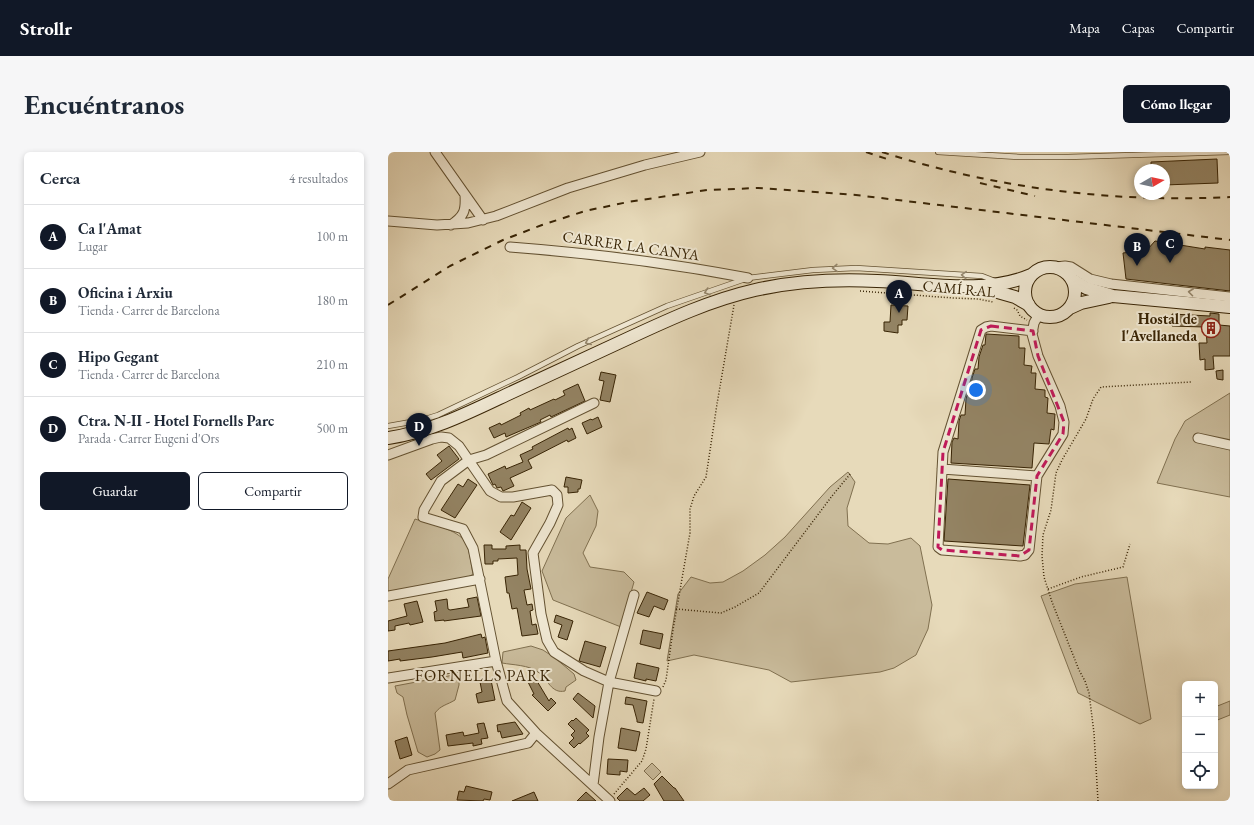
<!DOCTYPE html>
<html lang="es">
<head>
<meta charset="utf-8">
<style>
	:root { --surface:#fff; --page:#f6f6f7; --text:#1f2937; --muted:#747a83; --line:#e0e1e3; --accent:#111827 }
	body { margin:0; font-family:"EB Garamond",serif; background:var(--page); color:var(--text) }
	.controls { position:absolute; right:12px; bottom:12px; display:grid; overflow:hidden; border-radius:6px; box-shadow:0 2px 6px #0003 }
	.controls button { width:36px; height:36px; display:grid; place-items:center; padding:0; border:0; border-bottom:1px solid var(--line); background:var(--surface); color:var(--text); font:20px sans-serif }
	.compass { position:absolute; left:746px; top:12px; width:36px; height:36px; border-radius:50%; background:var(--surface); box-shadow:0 2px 6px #0003; rotate:81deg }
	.you { position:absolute; left:588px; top:238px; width:14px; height:14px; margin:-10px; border:3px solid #fff; border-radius:50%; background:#1a73e8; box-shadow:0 0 0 6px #1a73e833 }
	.badge { display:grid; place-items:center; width:26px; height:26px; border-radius:50%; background:var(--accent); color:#fff; font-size:13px; font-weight:700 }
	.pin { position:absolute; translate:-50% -33px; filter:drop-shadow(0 1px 2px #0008) }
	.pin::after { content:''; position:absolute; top:21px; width:14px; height:12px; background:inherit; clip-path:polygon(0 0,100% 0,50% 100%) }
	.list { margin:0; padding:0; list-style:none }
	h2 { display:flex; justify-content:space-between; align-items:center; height:52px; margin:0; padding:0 16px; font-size:17px }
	h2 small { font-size:13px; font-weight:400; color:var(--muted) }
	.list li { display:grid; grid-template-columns:26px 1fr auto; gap:12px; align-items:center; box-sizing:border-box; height:64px; padding:0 16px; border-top:1px solid var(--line) }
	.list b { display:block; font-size:15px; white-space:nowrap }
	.list p { margin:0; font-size:13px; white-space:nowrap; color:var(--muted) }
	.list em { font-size:13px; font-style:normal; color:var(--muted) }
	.actions { display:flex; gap:8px; padding:12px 16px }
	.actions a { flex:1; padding:9px 0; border:1px solid var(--accent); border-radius:6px; text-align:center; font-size:14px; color:var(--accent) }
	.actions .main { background:var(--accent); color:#fff }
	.icon { flex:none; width:22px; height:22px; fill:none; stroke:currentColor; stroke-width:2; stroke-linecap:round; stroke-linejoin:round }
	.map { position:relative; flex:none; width:842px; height:649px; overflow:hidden; border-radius:6px }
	header { display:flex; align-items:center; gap:24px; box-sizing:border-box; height:56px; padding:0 20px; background:var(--accent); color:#fff }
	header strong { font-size:19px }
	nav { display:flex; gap:22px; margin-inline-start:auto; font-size:14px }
	.intro { display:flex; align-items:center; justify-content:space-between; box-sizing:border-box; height:96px; padding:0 24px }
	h1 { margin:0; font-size:28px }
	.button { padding:10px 18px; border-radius:6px; background:var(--accent); color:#fff; font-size:14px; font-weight:700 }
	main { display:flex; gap:24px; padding:0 24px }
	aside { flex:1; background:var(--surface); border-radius:6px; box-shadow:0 2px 6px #0003 }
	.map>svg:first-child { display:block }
</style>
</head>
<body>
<header>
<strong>Strollr</strong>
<nav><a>Mapa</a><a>Capas</a><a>Compartir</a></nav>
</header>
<div class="intro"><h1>Encuéntranos</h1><a class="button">Cómo llegar</a></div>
<main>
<aside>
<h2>Cerca<small>4 resultados</small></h2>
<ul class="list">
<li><span class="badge">A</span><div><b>Ca l'Amat</b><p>Lugar</p></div><em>100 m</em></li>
<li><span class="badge">B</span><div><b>Oficina i Arxiu</b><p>Tienda · Carrer de Barcelona</p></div><em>180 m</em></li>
<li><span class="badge">C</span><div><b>Hipo Gegant</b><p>Tienda · Carrer de Barcelona</p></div><em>210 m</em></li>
<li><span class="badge">D</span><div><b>Ctra. N-II - Hotel Fornells Parc</b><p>Parada · Carrer Eugeni d'Ors</p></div><em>500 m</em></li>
</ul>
<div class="actions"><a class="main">Guardar</a><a>Compartir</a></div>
</aside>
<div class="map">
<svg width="842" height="649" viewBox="0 0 842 649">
	<rect width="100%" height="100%" fill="#e7daba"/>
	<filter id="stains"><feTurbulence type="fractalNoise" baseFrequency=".005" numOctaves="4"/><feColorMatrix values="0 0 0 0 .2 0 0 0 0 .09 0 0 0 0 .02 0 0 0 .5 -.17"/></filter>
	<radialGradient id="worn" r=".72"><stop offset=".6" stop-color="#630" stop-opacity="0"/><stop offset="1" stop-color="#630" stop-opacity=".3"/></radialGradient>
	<path fill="#c9bb9b" stroke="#807050" d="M842,241V345L769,331L787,287L797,269Z
		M460,320L467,330L459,356L460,374L481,391L500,392L523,386L532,394L544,453L540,477L528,503L506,516L492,520L403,530L381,518L306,503L279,509L290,442L303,425L322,431L335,430L355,419L377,403L397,385L442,335Z
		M202,343L210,359L208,374L195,401L202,415L236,420L246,430L233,475L165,448L154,419L178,366Z
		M27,367C42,372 70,377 78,391C82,399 83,413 85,422C76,431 16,437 0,440V427Z
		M739,425L763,567L752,572L690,541L653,444L687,432Z
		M143,494L155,498L167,506L186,522L188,528L178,535L177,539C163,542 160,527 150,520C141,513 125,513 114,511L115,500Z
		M71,522V533L67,548C59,553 53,553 47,561L52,598L47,602L39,605L30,600L19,563L15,545L9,541L7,534Z
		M842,549V563L827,569V555Z
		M264,611L273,620L265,628L256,619Z"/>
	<path fill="#938363" stroke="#382405" d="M829,7L830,31L776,33V18H763V10Z
		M767,89L817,97V95L842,98V139L738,127L735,101L759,98Z
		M503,153L520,154L519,168H514V173H510V181L496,179V170H502Z
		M822,161L831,162V173L842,174V204H825L826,217L817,218V207L812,208L811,191H819L818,176H816V175L784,174V162L822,164Z
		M598,182L631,184V196H637L636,213L644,214L643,221H648L647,237L657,238V245L660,246L659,261L667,262L666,278L663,277L661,292L646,291L644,316L563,311L564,290L566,286L570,287L571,269L573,263H577L578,247L580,240L583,241L584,226L587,217H590L591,205L595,193H597Z
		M835,218V228L829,227L828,219Z
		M213,220L228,223L222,250L212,248L216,229L211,228Z
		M190,232L197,249L163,265L162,263L152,268L153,270L118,285L117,281L106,286L101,276L112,271L113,273L133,263L132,261L141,256L142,258L166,247L167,248L177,243L175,239Z
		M210,265L214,275L199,282L194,271L203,267L204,268Z
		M180,276L181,278L184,276L188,286L180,290L179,288L140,308L144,316L122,326L126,334L115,339L113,335L109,336L107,332L105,333L100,322L117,314L118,317L135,310L132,303L145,297L144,295Z
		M61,294L71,307L43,328L38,322L54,309L49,303Z
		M178,325L194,328L192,337H190V340L180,341V335H176Z
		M80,327L89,333L67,366L53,358L70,332L75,335Z
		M560,327L642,333L635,394L556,389Z
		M134,350L143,356L123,388L112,380L123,363L126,364Z
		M96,393H104V397H118V394L132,393V398H138L139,417L143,437L136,438L139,453L144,452L145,458L142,459L144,473L148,472L150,482L134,484L129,456L124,457L121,441H119L117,425L130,423L129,406L110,407V409H105V412H97Z
		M259,440L280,448L276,458L266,454L261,465L249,461Z
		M89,445L93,464L56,469V468L47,469L46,460L49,459L47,449L59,447L60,457L62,458L81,455L79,447Z
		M29,449L35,470L22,473L21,471L7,474V478L0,479V469L19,464L16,452Z
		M168,463L185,469L179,488L170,485L174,473L166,470Z
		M255,478L275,482L272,497L252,492Z
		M93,482L94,486L97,485L100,501L75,506L74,500L44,505L12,509V507L0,509V499L57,491Z
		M197,489L218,495L212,515L191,509Z
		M249,511L271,516L268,529L258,527V529L246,526Z
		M146,524L161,549L163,546L168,551L160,559L144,543L146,542L139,528Z
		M103,528L107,548L90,551L88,542L94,540L92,530Z
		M190,541L207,554L205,566L185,547Z
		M238,545L259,549L255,571L249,570V568L245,553L237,552Z
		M188,566L201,578L198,581L201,584L192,592L191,591L186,596L181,591L186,586L183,583L187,579L180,572L184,568L185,569Z
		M127,570L135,582L114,586L112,579L110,580L109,573Z
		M96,571L100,586L93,587L94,592L85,594V591L60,594L58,583L75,580L76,584L91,581L89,572Z
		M233,576L252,580L248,599L230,596Z
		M19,585L24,603L12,607L7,589Z
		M220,607L240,608L239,620L232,619V623L219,622Z
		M274,624L286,636H287L296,649H276L266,632Z
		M78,634L104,640L102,648L96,647L95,649L69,648L71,639L76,640Z
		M239,636L247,643L256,636L262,643L255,649H232L229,646Z
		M146,640L150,649H124Z
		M198,640L208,649H189Z"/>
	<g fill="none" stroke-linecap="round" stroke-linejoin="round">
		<defs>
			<path id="lane" d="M550,0L632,5H680L842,0
				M0,274L34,268L50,263L130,225L190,194L279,154L360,126L425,118L468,116L594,124L607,129"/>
			<path id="street" d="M47,0L95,68
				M0,69L49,73L80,71L108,64L180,36L257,13L312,0
				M63,73C76,64 78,59 77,43
				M122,95C202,101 281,111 360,126
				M668,115L677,114L683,115L702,127L723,132L842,145
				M645,179L603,174L598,175L593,178L555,300L550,395L554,398L632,404L637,403L641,398L649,324L675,282L676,270L672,254L650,204L644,182L646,171L651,162
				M206,251L98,303L81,308L53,329L36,358L35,365L75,377L85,396L108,509L119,549L148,581L222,649
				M810,286L842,293
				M0,303L44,287L53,285L61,286L71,294L102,339L113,345H125L164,338L169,343L170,353L162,371L145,401L153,462L159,488L166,500L196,519L221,530L268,539
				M554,317L649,324
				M0,444L92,427
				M0,526L108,509
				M0,632L20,618L140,591L148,581
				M205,633L211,585L221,530L246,443"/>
			<path id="secondary" d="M637 140a25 25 0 1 1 50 0a25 25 0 1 1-50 0Z
				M685,128L698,136L725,144L842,155
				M599,137L627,145L641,153
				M682,156L693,151L721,145
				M0,286C42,280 80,261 118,243C159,224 200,205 241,186C282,167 323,148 367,138C407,129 448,127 489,129C539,131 596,143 643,123"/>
		</defs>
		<use href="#lane" stroke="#645232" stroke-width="6"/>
		<use href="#street" stroke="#645232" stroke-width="11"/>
		<use href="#secondary" stroke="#382405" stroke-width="14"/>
		<path stroke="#382405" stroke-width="1.5" stroke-dasharray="1 2" stroke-linecap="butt" d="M472,139L565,146L590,147L605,150
			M626,156L629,158L632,164L639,168
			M660,437L693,425L735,415L742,392
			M288,457L333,461L347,455L371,441L444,344L463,321
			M275,535L278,528L285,478L302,381V357L306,344L318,325L329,252L346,153
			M226,642L254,609L258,597L266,547
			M710,649L706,581L701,541L697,529L691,518L664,450L656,425L654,404L655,383L663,358L668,321L674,308L698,267L705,247L713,235L803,230"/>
		<use href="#lane" stroke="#efe7d2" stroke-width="4.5"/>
		<use href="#street" stroke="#efe7d2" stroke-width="9"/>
		<use href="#secondary" stroke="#efe7d2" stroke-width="12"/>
		<path stroke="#382405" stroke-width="2" stroke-dasharray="7 7" stroke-linecap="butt" d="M478,0L499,7
			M494,0C606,36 724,51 842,45
			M592,31L647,44
			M0,153L62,114L115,88L154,73L197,59L240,50L319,38L370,36L468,43L842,88"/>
	</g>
	<defs><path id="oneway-chevron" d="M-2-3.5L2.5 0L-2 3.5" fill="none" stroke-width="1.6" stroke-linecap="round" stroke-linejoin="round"/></defs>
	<g stroke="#94866c">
		<use href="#oneway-chevron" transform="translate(447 116) rotate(178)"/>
		<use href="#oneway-chevron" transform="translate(576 123) rotate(-177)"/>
		<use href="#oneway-chevron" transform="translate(319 140) rotate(161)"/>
		<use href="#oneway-chevron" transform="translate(803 140) rotate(-173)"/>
		<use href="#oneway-chevron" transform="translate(200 190) rotate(157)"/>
	</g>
	<path fill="none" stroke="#c2185b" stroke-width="3" stroke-dasharray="8 5" stroke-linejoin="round" d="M603,174L645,179L650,204L676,270L675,282L649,324L641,398L632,404L554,398L550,395L555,300L593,178Z"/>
	<defs>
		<symbol id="building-ring" viewBox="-11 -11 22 22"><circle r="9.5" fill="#efe7d2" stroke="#8f2418" stroke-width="1.5"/><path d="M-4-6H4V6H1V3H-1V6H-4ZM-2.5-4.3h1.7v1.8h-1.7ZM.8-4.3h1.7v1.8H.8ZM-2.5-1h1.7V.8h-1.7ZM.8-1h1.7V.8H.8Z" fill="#8f2418"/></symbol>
	</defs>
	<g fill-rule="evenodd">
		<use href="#building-ring" x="812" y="165" width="22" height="22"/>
	</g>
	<g text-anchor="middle" stroke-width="4" stroke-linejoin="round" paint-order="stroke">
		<g font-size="15" fill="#382405" stroke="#efe7d2">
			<text transform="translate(243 94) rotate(8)" y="5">CARRER LA CANYA</text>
			<text transform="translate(571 137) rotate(5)" y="5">CAMÍ RAL</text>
		</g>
		<g font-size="15" font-weight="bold" fill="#382405" stroke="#efe7d2" text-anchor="end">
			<text x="809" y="172">Hostal de<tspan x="809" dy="17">l'Avellaneda</tspan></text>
		</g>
		<g font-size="16" letter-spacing="1" fill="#382405" stroke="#efe7d2">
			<text x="95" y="529">FORNELLS PARK</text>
		</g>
	</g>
	<rect width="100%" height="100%" filter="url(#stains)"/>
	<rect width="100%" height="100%" fill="url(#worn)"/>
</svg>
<div class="controls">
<button>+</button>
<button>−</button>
<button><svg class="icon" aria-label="locate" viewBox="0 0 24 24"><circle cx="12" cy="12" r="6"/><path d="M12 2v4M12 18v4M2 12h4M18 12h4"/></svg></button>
</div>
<svg class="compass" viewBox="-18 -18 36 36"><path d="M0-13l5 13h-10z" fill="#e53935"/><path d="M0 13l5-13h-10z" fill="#747a83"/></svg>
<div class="you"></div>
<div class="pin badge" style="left:511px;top:161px">A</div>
<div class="pin badge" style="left:749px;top:114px">B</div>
<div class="pin badge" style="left:782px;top:111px">C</div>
<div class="pin badge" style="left:31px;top:294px">D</div>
</div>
</main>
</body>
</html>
